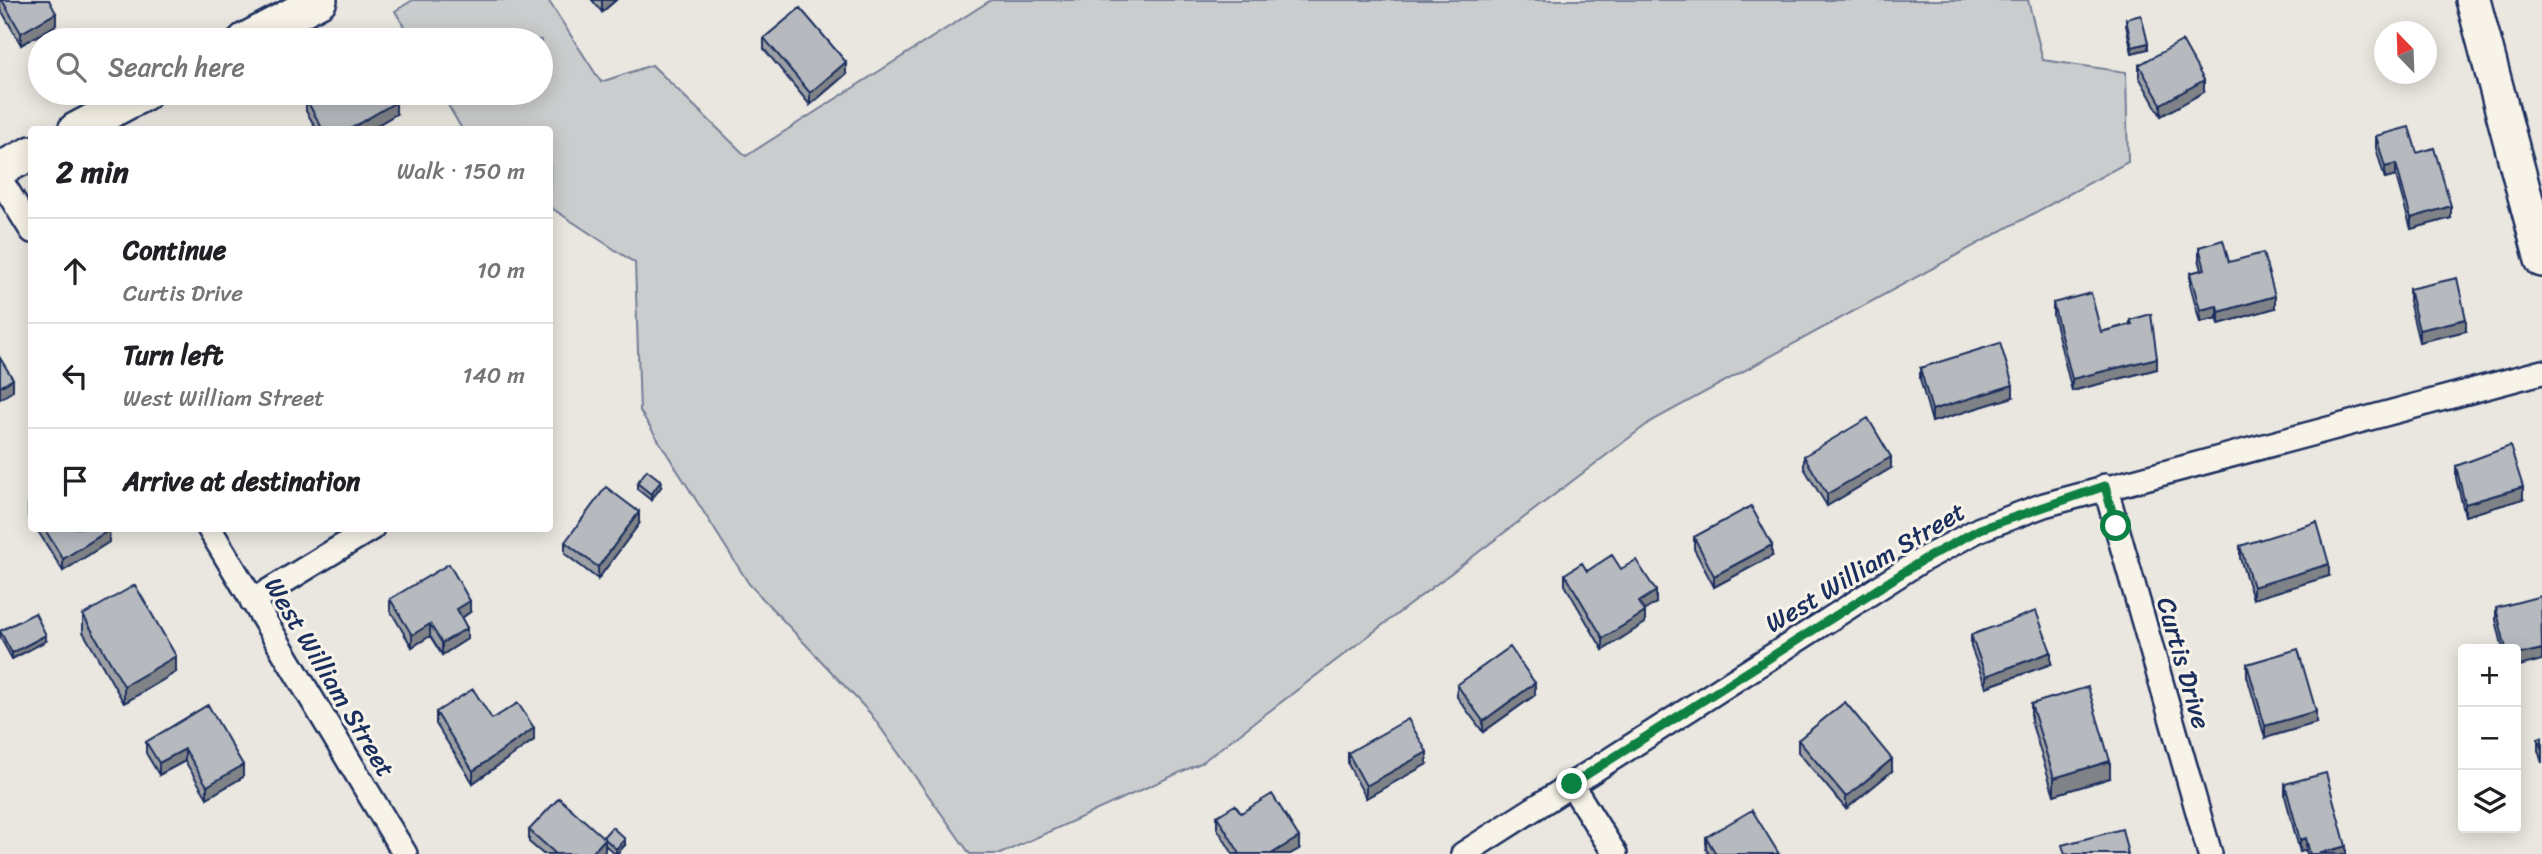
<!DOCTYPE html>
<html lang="en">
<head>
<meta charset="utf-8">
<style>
	:root { --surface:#fff; --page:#f2f2f2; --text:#202124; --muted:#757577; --line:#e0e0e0 }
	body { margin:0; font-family:Sriracha,sans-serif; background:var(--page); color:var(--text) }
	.controls { position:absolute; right:21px; bottom:21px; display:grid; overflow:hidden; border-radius:7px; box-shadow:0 4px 18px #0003 }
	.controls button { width:63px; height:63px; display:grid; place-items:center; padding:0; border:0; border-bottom:2px solid var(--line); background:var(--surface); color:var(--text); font:35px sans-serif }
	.compass { position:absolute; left:2374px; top:21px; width:63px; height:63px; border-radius:50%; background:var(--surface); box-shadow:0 4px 18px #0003; rotate:337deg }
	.stop { position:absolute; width:21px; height:21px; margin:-16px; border:5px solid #0b8043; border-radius:50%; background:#fff }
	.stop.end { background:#0b8043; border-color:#fff; box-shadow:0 2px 7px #0008 }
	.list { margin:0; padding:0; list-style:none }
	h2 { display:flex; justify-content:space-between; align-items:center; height:91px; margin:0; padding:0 28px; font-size:30px }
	h2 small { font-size:23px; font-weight:400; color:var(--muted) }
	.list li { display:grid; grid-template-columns:46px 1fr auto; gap:21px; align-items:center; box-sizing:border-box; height:105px; padding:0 28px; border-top:2px solid var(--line) }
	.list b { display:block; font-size:26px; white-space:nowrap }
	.list p { margin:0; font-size:23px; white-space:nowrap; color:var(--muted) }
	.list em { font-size:23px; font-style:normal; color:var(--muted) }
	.icon { flex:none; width:38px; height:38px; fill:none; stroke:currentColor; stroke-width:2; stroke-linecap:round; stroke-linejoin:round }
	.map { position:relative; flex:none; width:2542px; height:854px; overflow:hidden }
	.search { position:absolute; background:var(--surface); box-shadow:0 4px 18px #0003; left:28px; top:28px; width:525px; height:77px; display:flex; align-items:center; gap:18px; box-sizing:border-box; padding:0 24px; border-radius:38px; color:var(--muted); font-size:26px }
	.panel { position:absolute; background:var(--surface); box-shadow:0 4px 18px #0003; left:28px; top:126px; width:525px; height:406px; border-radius:7px }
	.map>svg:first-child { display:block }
</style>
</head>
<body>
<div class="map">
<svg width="2542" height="854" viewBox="0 0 2542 854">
	<rect width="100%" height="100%" fill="#eae7e0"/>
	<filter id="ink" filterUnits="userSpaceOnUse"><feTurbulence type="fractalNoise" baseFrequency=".0143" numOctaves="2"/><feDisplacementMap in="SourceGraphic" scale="14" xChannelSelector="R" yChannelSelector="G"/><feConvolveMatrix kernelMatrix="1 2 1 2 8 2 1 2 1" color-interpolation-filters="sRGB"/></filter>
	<g filter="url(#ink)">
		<path fill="#cbcccd" stroke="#737e96" stroke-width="2" d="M413,0H548L601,82L652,65L746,156L991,0H2028L2043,60L2126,72L2128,162L1650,422L1201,763L1000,854H970L870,713L749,584L640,411L635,263L550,207V130L462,129L441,93H541V40H412L395,11Z"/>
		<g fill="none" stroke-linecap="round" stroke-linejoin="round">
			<defs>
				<path id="street" d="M0,179L32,231
					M2105,486L2210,854
					M209,528L405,854
					M252,601L372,528
					M1571,784L1615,854
					M1463,854L1922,560L1980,529L2044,505L2542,372"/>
				<path id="secondary" d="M2473,0L2542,260
					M245,40L320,0
					M75,130L145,93
					M0,169L32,153"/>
			</defs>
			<use href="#street" stroke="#1b2f5e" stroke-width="28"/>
			<use href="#secondary" stroke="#1b2f5e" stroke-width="38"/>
			<use href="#street" stroke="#f7f3e8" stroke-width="23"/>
			<use href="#secondary" stroke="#f7f3e8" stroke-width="33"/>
		</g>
		<path fill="#9da0a4" stroke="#1b2f5e" stroke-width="2" d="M0,0H49L56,25L21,45L0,8Z
			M592,0H616L602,12Z
			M2126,19L2148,49L2132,53L2126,25Z
			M764,38L846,74L810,105L764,49Z
			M2139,65L2204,92L2161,116L2139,77Z
			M306,99L396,114L369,130H317L306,111Z
			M2376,136L2417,153L2451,218L2411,229L2396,176L2385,179L2376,148Z
			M2199,247L2229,262L2275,308L2219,324L2217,318L2200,322L2190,285V273L2202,270L2199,259Z
			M2409,289L2466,331L2419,342L2409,301Z
			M2053,303L2101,332L2130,324V320L2157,369L2072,391L2053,315Z
			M1920,368L2013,397L1932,422L1920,379Z
			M1804,456L1891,468L1827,506L1804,468Z
			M2456,466L2523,499L2465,516L2456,478Z
			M637,483L661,487L651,500L637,489Z
			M32,502V521L28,516V504Z
			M639,524L598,579L565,554V542Z
			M36,528H108L109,542L63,571Z
			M1694,537L1772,556L1714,587L1694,549Z
			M2240,546L2329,576L2253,599L2240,558Z
			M1621,569L1656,603L1644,610L1645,623L1603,650L1565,585V574L1587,571Z
			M390,599L470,612L462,618L467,639L442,655L430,636L412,647L390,610Z
			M2496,608L2516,649H2503L2496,620Z
			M83,615L176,672L124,703L83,632Z
			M0,631L46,641L12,659L0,637Z
			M1971,635L2051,664L1986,687L1971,647Z
			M2247,664L2316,723L2265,738L2247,676Z
			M1457,685L1535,695L1483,732L1457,697Z
			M2031,704L2110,778L2054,795L2031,721Z
			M208,705L243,777L207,798L185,761L159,775L146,753V742Z
			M436,712L492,719L534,740L473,783L436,724Z
			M2542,737V763L2538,750V738Z
			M1798,740L1892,771L1846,809L1798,752Z
			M1348,753L1427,764L1366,798L1348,764Z
			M2285,784L2346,854H2307L2306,850L2300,852L2285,796Z
			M1217,816L1299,849L1290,854H1233L1217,828Z
			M529,830L603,837L625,845L617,854H615L605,845V851L602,854H543L529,842Z
			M1706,837L1779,854H1709L1706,849Z"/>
		<path fill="#7f8286" stroke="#1b2f5e" stroke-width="2" d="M602,0H616L602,12Z
			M56,13V25L21,45V33Z
			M2148,43V49L2132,53V47Z
			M846,62V74L810,105V93Z
			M2204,80V92L2161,116V104Z
			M396,102V114L369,130H348Z
			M2396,164V176L2385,179V167Z
			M2451,206V218L2411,229V218Z
			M2275,296V308L2219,324V312Z
			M2217,306V318L2200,322V310Z
			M2466,319V331L2419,342V330Z
			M2157,358V369L2072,391V379Z
			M13,379V391L0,399V387Z
			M2013,385V397L1932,422V410Z
			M1891,457V468L1827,506V494Z
			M661,481V487L651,500V494Z
			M2523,487V499L2465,516V504Z
			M639,512V524L598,579V567Z
			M109,530V542L63,571V559Z
			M1772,545V556L1714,587V576Z
			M2329,564V576L2253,599V587Z
			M1656,591V603L1639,614V602Z
			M470,601V612L457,621V609Z
			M1645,612V623L1603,650V638Z
			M430,624V636L412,647V635Z
			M467,628V639L442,655V643Z
			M46,635V641L12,659V653Z
			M2542,649V660L2516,667V655Z
			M2051,652V664L1986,687V676Z
			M176,656V672L124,703V686Z
			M1535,683V695L1483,732V721Z
			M2316,711V723L2265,738V726Z
			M534,728V740L473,783V771Z
			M185,749V761L159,775V763Z
			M1427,752V764L1366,798V786Z
			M1892,759V771L1846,809V797Z
			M2110,761V778L2054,795V778Z
			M243,765V777L207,798V786Z
			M1299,837V849L1290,854H1271Z
			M2306,838V850L2300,852V840Z
			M605,839V851L602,854H591Z
			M625,839V845L616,854V849Z
			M2346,846V854H2318Z"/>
		<path fill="#b6babf" stroke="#1b2f5e" stroke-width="2" d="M2,0H49L56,13L21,33Z
			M800,8L846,62L810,93L764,38Z
			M2141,15L2148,43L2132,47L2126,19Z
			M2182,41L2204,80L2161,104L2139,65Z
			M316,93H391L396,102L348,130H323L306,99Z
			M2409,127L2417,153L2434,148L2451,206L2411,218L2396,164L2385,167L2376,136Z
			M2223,240L2229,262L2263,253L2275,296L2219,312L2217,306L2200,310L2190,273L2205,269L2199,247Z
			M2457,278L2466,319L2419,330L2409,289Z
			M2091,293L2101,332L2132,324L2130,320L2151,314L2157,358L2072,379L2053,303Z
			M2000,343L2013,385L1932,410L1920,368Z
			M0,358L13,379L0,387Z
			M1868,418L1891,457L1827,494L1804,456Z
			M2510,446L2523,487L2465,504L2456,466Z
			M647,470L661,481L651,494L637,483Z
			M606,487L639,512L598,567L565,542Z
			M1751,506L1772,545L1714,576L1694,537Z
			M2317,522L2329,564L2253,587L2240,546Z
			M44,528H108L109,530L63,559Z
			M1612,555L1621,569L1636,560L1656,591L1639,602L1645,612L1603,638L1565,574L1582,563L1587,571Z
			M449,564L470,601L457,609L467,628L442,643L430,624L412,635L390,599Z
			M135,585L176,656L124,686L83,615Z
			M2541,596L2542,649L2516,655V649H2506L2496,608Z
			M2036,611L2051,652L1986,676L1971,635Z
			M35,613L46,635L12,653L0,631Z
			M1510,647L1535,683L1483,721L1457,685Z
			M2298,649L2316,711L2265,726L2247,664Z
			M2088,687L2110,761L2054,778L2031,704Z
			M473,689L492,719L518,703L534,728L473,771L436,712Z
			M1845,702L1892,759L1846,797L1798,740Z
			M208,705L243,765L207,786L185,749L159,763L146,742Z
			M1408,719L1427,752L1366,786L1348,753Z
			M2542,737V751L2538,738Z
			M2326,773L2346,846L2318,854H2310L2306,838L2300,840L2285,784Z
			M1272,794L1299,837L1271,854H1240L1217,816L1235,805L1241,813Z
			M559,798L605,839L591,854H556L529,830Z
			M1752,810L1779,854H1716L1706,837Z
			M612,827L625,839L616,849L603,837Z
			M2122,829L2128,854H2065L2062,845Z"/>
	</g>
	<g fill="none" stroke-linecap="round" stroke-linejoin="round" filter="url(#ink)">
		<path stroke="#0b8043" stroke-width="9" d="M1572,784L1923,560L1980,529L2105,486L2116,526"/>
	</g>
	<g text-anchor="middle" stroke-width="6" stroke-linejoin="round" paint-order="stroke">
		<g font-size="26" fill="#1b2f5e" stroke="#f7f3e8">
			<text transform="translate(1865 567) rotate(-31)" y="9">West William Street</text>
			<text transform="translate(2184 663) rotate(74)" y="9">Curtis Drive</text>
			<text transform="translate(330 677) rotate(59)" y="9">West William Street</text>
		</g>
	</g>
</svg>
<div class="controls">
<button>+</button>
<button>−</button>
<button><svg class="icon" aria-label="layers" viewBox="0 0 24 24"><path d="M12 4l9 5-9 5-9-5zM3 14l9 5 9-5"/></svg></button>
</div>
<svg class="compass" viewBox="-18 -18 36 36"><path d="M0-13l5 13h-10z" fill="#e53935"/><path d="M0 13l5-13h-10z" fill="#757577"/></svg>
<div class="stop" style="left:2116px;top:526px"></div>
<div class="stop end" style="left:1572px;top:784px"></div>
<div class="search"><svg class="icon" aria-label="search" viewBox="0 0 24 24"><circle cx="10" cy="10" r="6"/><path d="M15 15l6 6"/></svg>Search here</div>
<section class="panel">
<h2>2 min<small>Walk · 150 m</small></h2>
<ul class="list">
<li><svg class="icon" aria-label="ahead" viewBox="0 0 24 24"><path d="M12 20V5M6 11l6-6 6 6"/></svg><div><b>Continue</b><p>Curtis Drive</p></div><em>10 m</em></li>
<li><svg class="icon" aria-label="left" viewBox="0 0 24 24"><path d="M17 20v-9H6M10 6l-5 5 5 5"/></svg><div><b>Turn left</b><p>West William Street</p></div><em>140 m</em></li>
<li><svg class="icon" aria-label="arrive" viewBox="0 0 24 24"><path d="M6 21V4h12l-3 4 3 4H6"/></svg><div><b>Arrive at destination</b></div></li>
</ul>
</section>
</div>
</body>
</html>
